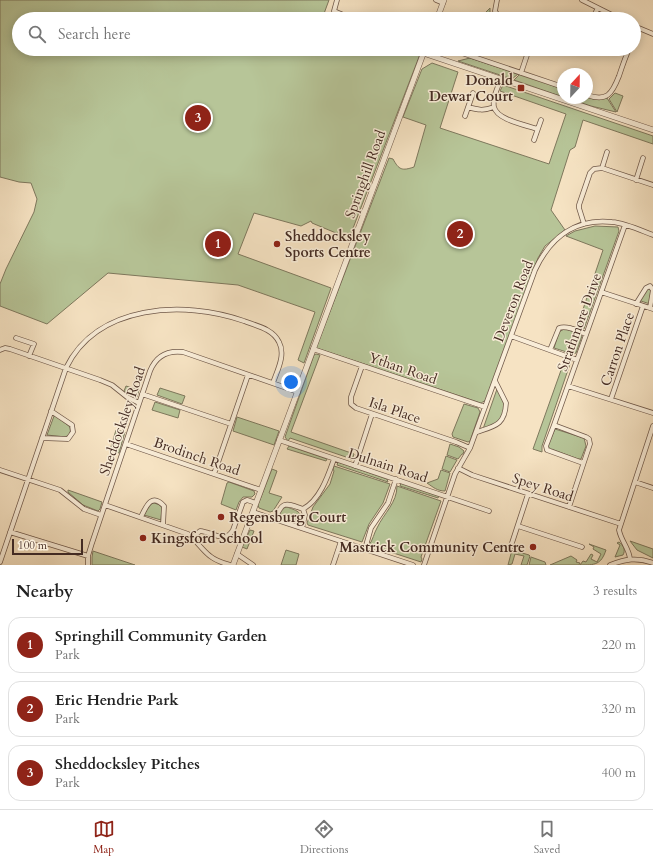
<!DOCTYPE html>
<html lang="en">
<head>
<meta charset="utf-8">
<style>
	:root { --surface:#fff; --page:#f2f2f2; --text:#222; --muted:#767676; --line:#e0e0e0; --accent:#8f2418 }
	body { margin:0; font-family:Cardo,serif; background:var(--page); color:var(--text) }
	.compass { position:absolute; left:557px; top:68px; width:36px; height:36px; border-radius:50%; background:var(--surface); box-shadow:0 2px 10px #0003; rotate:22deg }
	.scale { position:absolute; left:12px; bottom:10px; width:71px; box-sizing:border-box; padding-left:4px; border:2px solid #442b22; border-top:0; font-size:11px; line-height:14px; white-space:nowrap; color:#442b22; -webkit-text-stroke:3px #f9edd8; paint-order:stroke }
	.you { position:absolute; left:291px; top:382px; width:14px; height:14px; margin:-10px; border:3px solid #fff; border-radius:50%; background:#1a73e8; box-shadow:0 0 0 6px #1a73e833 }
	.badge { display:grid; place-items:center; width:26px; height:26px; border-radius:50%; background:var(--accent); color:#fff; font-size:13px; font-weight:700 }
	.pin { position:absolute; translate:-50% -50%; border:2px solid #fff; box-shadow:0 1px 4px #0006 }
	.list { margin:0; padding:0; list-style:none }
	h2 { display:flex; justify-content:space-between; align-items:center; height:52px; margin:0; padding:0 16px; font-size:17px }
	h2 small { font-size:13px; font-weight:400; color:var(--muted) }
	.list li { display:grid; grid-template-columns:26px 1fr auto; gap:12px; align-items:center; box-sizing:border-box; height:56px; margin:0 8px 8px; padding:0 8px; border:1px solid var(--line); border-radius:12px }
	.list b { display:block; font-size:15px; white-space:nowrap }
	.list p { margin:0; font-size:13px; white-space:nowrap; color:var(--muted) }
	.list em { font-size:13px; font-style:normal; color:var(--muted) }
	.icon { flex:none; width:22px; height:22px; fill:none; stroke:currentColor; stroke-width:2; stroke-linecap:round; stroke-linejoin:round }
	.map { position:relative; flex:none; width:653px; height:565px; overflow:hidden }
	.search { position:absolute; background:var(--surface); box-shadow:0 2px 10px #0003; left:12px; right:12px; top:12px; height:44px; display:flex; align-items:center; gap:10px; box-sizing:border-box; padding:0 14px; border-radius:22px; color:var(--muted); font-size:15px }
	.sheet { height:244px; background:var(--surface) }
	nav { display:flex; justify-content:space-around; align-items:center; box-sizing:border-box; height:56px; border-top:1px solid var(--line); background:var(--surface); font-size:11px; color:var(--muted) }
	nav a { display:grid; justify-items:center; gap:2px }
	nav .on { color:var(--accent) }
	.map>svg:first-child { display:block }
</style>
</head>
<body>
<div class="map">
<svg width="653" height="565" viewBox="0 0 653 565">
	<rect width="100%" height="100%" fill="#f6e3c3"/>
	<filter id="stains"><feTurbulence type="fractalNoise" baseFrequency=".005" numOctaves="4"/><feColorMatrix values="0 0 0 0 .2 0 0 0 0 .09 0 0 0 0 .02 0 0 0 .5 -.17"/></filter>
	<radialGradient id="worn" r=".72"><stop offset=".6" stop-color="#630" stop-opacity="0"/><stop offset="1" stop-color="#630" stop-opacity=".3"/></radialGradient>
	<path fill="#b7c598" stroke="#7e785d" d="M0,0H329L322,19H19V49H422L350,236L336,233L312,223L311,221L301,226L254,213L238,254L331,288L304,363L298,360L315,312L238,285L108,273L47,324L0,306V284L6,269L34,212L37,199L31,183L19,182L0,177Z
		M490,8V14L493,19H484L482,16Z
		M470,58L518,74L512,79L458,61Z
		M432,63L458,72L440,128L549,164L566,114L500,91L503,85L653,136V144L583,120L575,147L570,150L551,210L565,230L545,246L538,258L486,400L481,403L316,348L389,158L393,159C399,170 402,171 414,167L426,125L403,117L422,69Z
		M520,74L563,89V97L514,80Z
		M615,93L623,96L617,112L609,99Z
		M587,97C594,100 599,100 607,98L616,112L591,106L567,98Z
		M595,226L618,227L619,231L584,329L577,327L603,250L566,236L575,231Z
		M651,286L650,304L638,300L646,288Z
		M564,329H567L582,336L576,353L573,354L554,348L559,332Z
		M316,354L320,355L291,432L354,454L352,460L349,458L290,438L288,441L285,437L314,355Z
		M565,359L571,361L542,446V452L533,449Z
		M126,386L139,390L137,397L128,394L124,391Z
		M160,388L185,396L182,404L157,395Z
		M497,389C505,402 507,409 498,422L483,429Z
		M155,402L180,410L178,418L152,410Z
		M464,404L478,408L480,412L470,441L468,442L453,437L452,434Z
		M54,416H56L70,427C71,432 70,435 65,437L47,435Z
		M237,417L279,431L274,445L233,431Z
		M555,429L584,438L586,446L581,459H578L549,448L548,445Z
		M116,430L125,432L119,453L110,450Z
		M450,444L459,447L464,451L463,454H462L458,459L447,455Z
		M289,446L327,459L326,461L287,449Z
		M446,456L457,460L450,472L442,469Z
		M338,462L387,479L388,482L337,465Z
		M334,466L390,484L383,503L369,524L362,542L308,525L307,523L313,507L330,484L334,471L333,469Z
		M272,469L277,471L269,493L282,497L273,511L270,512L259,508L258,505Z
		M441,470L450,473L445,491C437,491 433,487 427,483L438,479Z
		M229,482L254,491L255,494L252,497H243L239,502L236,510L221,504L227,483Z
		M401,483L439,496L438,498L400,486Z
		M397,486L441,501L421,557L422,559L421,562L369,545C373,540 374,533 377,528C384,513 397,503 397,486Z
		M68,490L102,502L100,509L98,511L83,505L68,492Z
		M154,503L160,505L162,508L161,520L144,515L150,504Z
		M287,507C295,510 304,512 300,522L280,515C280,510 282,508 287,507Z
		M250,530L254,531L247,549L242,547Z
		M630,541L653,549V558L637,550Z
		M619,542C623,545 626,550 623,555L615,557L620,545L617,543Z
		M589,544L606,550C601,565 595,565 580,565L583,561L586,562L591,554L593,555L591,559L597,562L601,554L593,549L594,547Z
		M286,550L299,554L296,565H281Z
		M512,550L529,555L530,556L527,565H521L524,556L515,554L512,564L508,565Z
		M93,551L135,565H92V557Z
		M571,556L577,560L576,562L580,563L579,565H550Z
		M531,557L545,562L546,565H529Z"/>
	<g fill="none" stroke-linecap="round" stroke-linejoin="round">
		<defs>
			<path id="minor" d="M337,0L334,11L353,19
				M436,0L443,3
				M497,0L495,11L500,19
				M582,0L620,19
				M592,19L598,8
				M634,26L653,34
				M634,35L637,28
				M450,49L563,87
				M521,73L529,49
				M501,79C498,87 492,98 494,107C497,120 526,125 537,129
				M587,95C607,102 612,94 619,76C622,67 625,58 629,49
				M468,107C478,110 484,111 494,107
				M465,116L473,93
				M534,140L541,120
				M602,168L607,152
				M636,180L643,158
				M584,224L579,208V205L590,173L594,169L602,168L653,185
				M601,292L653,309
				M636,304L646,288L650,286L653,290L650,308
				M511,336L577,360
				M16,338L34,344L29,356
				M313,349L485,407
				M0,350L5,348L10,349L100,380L112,385L127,397L139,403
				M550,350L559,328C567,325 578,331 586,334
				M362,366L351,397V404L356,408L456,442L470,448
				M568,386L653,413
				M142,394L231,424
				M611,399L643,306
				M554,425L625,225
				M477,432C495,426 505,425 506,403L495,381
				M42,438L68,439L73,432L72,425L51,411
				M279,440L489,511
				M126,444L261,490
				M355,466L372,414
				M458,468L472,475L621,524
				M0,470L60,490L84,509L101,515
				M214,474L248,375
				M635,482L653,488
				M105,505L188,534C196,540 202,550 210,556C216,561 223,563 230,565
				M569,507L590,444L589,439L586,437L554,425L546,446L547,450L583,463
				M303,509C320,500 328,476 334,459
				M253,512L413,565
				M141,517C146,507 151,492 164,506L163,525
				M275,520C282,500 286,503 303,509L305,515L302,528
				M518,526L582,547
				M10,532L88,556
				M193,537L200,531C212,532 225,544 233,530L243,502L247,500L256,503
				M365,549L371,528L388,503L396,479
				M510,549L528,494
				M237,554L253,565
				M630,559C629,548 621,541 619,530L653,426
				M0,562L66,368C97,304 184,300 244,321C257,326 273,329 279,342C286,355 277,371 273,383
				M88,565V556L92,543L150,371C156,356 167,350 183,352L298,392
				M333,565L341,541
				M424,565L455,474L470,448L535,270C550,238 575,218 612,222C625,223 640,230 653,235
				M610,565C625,559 637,557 653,563"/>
			<path id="tertiary" d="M437,19L444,0
				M423,53L653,130
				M233,565L425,49"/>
		</defs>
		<use href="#minor" stroke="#70594a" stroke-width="5.5"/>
		<use href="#tertiary" stroke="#70594a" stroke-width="6"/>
		<use href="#minor" stroke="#f9edd8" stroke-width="4"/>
		<use href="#tertiary" stroke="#f9edd8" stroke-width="5"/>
	</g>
	<g fill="#8f2418" stroke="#f9edd8" stroke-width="1.5">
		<rect x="517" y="84" width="8" height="8" rx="2"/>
		<circle cx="277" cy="244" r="4"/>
		<circle cx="221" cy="517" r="4"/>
		<circle cx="143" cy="538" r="4"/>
		<circle cx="533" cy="547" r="4"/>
	</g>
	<g text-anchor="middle" stroke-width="3" stroke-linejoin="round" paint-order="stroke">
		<g font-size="14" font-weight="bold" fill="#442b22" stroke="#f9edd8" text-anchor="start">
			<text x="513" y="85" text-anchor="end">Donald<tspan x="513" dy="16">Dewar Court</tspan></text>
			<text x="285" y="241">Sheddocksley<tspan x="285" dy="16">Sports Centre</tspan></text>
			<text x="229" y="522">Regensburg Court</text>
			<text x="151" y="543">Kingsford School</text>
			<text x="525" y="552" text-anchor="end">Mastrick Community Centre</text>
		</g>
		<g font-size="14" fill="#442b22" stroke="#f9edd8">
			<text transform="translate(365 174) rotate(-70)" y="5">Springhill Road</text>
			<text transform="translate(513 301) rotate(-69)" y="5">Deveron Road</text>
			<text transform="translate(579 322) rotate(-70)" y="5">Strathmore Drive</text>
			<text transform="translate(617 349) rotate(-71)" y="5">Carron Place</text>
			<text transform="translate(403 368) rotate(19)" y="5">Ythan Road</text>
			<text transform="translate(395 410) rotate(19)" y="5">Isla Place</text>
			<text transform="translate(122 421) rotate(-71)" y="5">Sheddocksley Road</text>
			<text transform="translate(197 456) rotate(19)" y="5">Brodinch Road</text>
			<text transform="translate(388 465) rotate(18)" y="5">Dulnain Road</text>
			<text transform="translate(543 487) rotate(18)" y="5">Spey Road</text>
		</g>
	</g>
	<rect width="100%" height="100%" filter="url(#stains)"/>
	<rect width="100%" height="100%" fill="url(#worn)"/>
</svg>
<svg class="compass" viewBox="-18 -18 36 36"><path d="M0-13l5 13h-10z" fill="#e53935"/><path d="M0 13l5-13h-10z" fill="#767676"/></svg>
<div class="scale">100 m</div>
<div class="you"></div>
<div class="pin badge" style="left:218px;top:244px">1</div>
<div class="pin badge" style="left:460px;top:234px">2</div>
<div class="pin badge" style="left:198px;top:118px">3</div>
<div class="search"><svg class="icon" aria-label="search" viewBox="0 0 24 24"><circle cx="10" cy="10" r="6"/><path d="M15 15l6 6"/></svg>Search here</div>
</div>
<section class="sheet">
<h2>Nearby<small>3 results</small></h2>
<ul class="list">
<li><span class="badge">1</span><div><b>Springhill Community Garden</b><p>Park</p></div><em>220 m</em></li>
<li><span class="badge">2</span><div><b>Eric Hendrie Park</b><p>Park</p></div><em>320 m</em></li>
<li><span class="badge">3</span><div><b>Sheddocksley Pitches</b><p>Park</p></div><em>400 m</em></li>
</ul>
</section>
<nav>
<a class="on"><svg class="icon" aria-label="map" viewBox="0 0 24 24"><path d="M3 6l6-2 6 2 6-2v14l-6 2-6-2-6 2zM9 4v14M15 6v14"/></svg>Map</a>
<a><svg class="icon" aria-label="directions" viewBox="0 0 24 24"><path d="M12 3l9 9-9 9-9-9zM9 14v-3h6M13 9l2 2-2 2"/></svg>Directions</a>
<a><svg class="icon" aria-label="saved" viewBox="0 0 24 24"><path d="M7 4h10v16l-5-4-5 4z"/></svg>Saved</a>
</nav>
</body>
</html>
